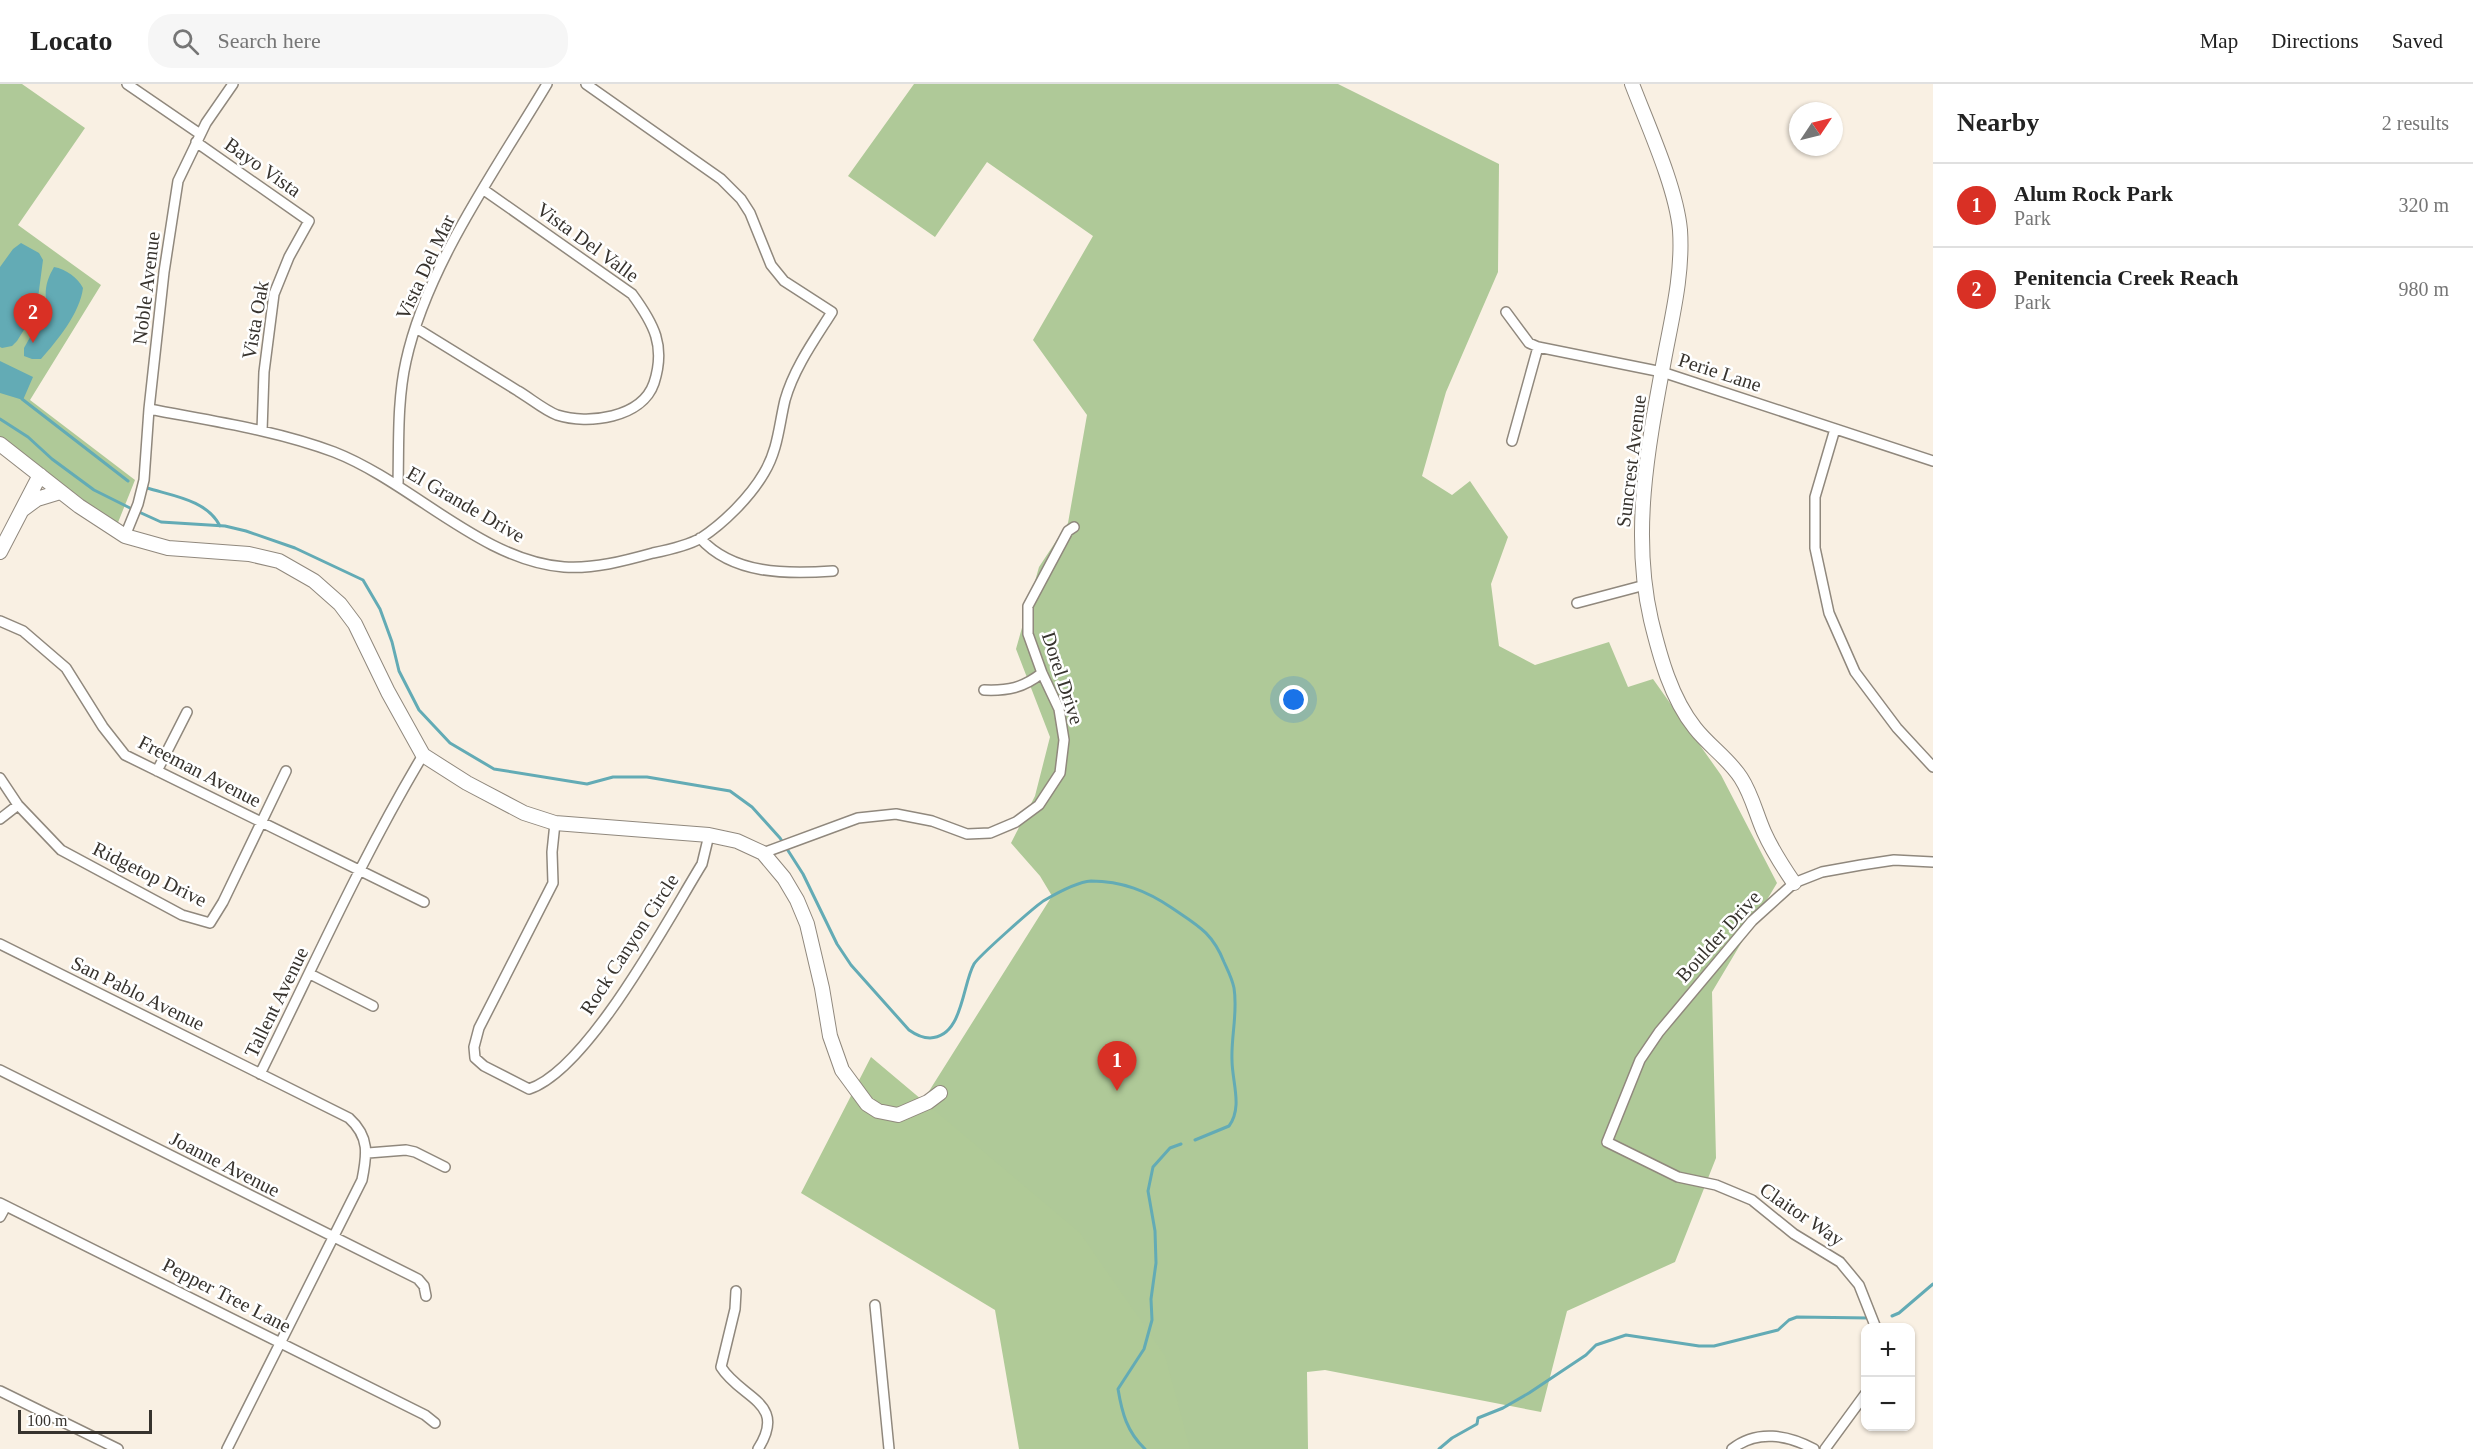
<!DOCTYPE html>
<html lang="en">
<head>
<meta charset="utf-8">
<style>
	:root { --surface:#fff; --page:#f6f6f6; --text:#222; --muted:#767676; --line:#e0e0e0; --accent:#d93025 }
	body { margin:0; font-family:"Times New Roman",serif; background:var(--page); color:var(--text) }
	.controls { position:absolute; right:18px; bottom:18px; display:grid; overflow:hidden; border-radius:12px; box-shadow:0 2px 4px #0004 }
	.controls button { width:54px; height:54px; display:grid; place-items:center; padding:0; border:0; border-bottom:2px solid var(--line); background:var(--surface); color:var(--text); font:30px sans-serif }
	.compass { position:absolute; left:1789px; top:18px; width:54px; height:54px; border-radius:50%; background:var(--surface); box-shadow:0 2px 4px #0004; rotate:55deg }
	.scale { position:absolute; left:18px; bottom:15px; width:134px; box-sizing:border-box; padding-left:6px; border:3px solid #37332e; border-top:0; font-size:16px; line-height:21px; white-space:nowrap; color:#37332e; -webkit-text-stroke:4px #fff; paint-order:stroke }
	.you { position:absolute; left:1294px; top:616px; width:21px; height:21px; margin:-15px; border:4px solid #fff; border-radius:50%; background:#1a73e8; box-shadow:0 0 0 9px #1a73e833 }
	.badge { display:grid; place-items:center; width:39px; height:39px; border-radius:50%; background:var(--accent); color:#fff; font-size:20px; font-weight:700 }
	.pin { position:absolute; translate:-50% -50px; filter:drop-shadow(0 2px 3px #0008) }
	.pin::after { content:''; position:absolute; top:32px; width:21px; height:18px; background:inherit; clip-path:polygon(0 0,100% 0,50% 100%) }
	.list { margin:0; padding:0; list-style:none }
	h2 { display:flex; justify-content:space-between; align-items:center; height:78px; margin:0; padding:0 24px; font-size:26px }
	h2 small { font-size:20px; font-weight:400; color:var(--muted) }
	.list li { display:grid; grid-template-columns:39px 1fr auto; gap:18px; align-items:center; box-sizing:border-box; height:84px; padding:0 24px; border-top:2px solid var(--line) }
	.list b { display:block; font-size:22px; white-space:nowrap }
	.list p { margin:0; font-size:20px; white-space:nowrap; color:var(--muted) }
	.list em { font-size:20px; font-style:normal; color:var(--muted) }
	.icon { flex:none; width:33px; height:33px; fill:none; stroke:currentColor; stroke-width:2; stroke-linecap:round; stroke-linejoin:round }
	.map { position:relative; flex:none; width:1933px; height:1365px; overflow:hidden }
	header { display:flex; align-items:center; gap:36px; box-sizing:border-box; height:84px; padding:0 30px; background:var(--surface); border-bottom:2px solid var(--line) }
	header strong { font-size:28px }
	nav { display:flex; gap:33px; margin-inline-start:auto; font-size:21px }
	.search { width:420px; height:54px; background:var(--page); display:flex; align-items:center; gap:15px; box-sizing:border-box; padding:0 21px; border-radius:24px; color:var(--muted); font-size:22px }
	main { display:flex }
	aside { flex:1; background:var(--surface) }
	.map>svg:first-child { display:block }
</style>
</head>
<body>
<header>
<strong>Locato</strong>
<div class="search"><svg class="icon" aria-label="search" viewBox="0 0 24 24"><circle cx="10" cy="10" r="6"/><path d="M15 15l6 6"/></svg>Search here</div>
<nav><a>Map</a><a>Directions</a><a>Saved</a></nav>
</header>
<main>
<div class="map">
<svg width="1933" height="1365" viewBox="0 0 1933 1365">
	<rect width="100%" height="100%" fill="#f9f0e3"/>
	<path fill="#afc998" d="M0,0H22L85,44L18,141L101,201L30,316L135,396L117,441L0,353Z
		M914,0H1338L1499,80L1498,188L1446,308L1422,392L1452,411L1470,397L1508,453L1491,500L1499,562L1535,581L1609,558L1628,603L1653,595L1721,691L1777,799L1712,908L1716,1074L1675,1178L1567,1227L1541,1328L1325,1286L1307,1288L1308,1365H1069L1053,1229L868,1104L1052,812L1040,792L1011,759L1035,712L1050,653L1016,565L1039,483L1068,439L1087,331L1033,256L1093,152L987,78L935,153L848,92Z"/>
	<path fill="#b0ca97" d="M871,973L1080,1149L1165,1272L1190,1365H1019L995,1226L801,1109Z"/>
	<path fill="#63abb5" d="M21,159L39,169L43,176L38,214L40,220L17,257L12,262L2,264L0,263V183L13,165Z
		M54,183C66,185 78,194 83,204C80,229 57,257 41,275H32L24,272V264L47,223C44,207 46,197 54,183Z
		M0,277L33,293L23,316L0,309Z"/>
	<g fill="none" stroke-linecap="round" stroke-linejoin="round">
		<path stroke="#63abb5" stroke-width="3" d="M22,315L128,397
			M0,335L28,353L52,375L94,406L130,424L161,438L225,442L246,447L295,464L363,496L380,525L392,558L399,587L419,626L450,659L494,685L587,700L613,693H647L730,707L752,723L780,754L803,790L837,860L851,881L909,946C916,951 922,954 930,954C963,953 962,901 974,880C978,873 1036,821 1045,816C1057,809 1077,798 1091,797C1122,797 1147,807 1172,824C1197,841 1212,848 1224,878C1228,887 1232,894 1234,904C1238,928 1231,952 1232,976C1232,998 1243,1023 1229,1042L1195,1056
			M147,404C173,412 207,416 220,442
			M1892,1232L1899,1229L1933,1200
			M1145,1365C1127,1348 1122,1329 1118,1305L1144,1265L1152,1236L1151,1215L1156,1179L1155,1147L1148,1107L1153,1083L1170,1064L1181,1060
			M1439,1365L1452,1354L1477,1340L1478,1334L1503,1324L1529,1309L1586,1271L1596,1261L1626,1251L1699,1262H1714L1778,1246L1789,1236L1797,1233L1869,1234"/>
		<defs>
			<path id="street" d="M127,0L200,50
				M196,58L309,137L289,173L274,210L264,288L262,347
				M1506,228L1529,259L1538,263L1662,288L1933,377
				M416,244C450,265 484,286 518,307C530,314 544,326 557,331C588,341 642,334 654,299C666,262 654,240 632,210L484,106
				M149,325C211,337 276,346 334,368C411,398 482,477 564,483C594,485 624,477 653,469C668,466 687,462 701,454C724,439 750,413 764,389C778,366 779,341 785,316C794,284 815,255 832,228L784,197L771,181L750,129L741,115L721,95L586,0
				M1835,345L1815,413V464L1829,529L1855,588L1897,644L1933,683
				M1512,357L1538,263
				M398,401C399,360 397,317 406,277C427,181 497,84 547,0
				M125,452L138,420L144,396L149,325L164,188L178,97L206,39L233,0
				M700,454C733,491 787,490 833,487
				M1577,519L1645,501
				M0,537L23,547L66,584L103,643L125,671L424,818
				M984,606C1008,607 1023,604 1042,589
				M157,687L187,628
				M0,694L18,721L61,766L182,831L210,839L223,818L286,687
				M0,735L18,721
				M555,739L552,768L553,799L479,944L474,963L475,974L484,982L529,1005C588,986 668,835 702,780L709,751
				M763,769L858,734L896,730L932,737L967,750L990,749L1016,738L1039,721L1060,689L1064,656L1059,625L1042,589L1028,550V522L1068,447L1074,443
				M0,860L349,1034C370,1053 367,1071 362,1096L227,1365
				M310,890L373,922
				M0,986L418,1195L424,1202L426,1212
				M260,990C313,883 362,773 423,671
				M368,1069L406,1066L415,1068L445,1083
				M0,1119L425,1331L435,1339
				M0,1133L6,1122
				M736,1207L735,1225L721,1283C741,1315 788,1318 758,1365
				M875,1221L889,1365
				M1876,1244L1859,1201L1840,1178L1794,1150L1752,1116L1716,1101L1678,1093L1607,1058L1640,976L1659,948L1752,837L1794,799L1822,788L1861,781L1894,776L1933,778
				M0,1307L118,1365
				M1732,1365C1757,1345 1788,1351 1814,1365
				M1825,1365L1866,1309"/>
			<path id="secondary" d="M1632,0C1648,42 1676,103 1680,146C1683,190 1672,233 1664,276C1648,362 1631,449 1651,536C1660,573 1671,614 1695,644C1709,662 1729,675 1741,694C1752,711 1756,730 1764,748C1772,766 1783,783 1794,799
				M0,360L79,422L125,452L168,464L249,470L279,477L314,497L340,520L355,540L388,608L423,671L467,699L524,729L555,739L709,751L737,757L763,769L784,794L797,816L807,840L822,904L830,952L842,986L867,1020L878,1027L898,1031L928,1018L940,1009
				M22,426L37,415L60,408
				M0,468L40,391"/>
		</defs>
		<use href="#street" stroke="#90887d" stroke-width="12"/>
		<use href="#secondary" stroke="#90887d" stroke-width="16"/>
		<use href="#street" stroke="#fff" stroke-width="9"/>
		<use href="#secondary" stroke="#fff" stroke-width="14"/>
	</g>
	<g text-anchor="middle" stroke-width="5" stroke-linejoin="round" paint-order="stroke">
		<g font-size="20" fill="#37332e" stroke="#fff">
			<text transform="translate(263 83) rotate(35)" y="7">Bayo Vista</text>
			<text transform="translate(588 158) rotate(36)" y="7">Vista Del Valle</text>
			<text transform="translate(425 183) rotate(-65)" y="7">Vista Del Mar</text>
			<text transform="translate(146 204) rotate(-83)" y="7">Noble Avenue</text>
			<text transform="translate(255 236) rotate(-80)" y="7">Vista Oak</text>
			<text transform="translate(1720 288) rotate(18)" y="7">Perie Lane</text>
			<text transform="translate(1631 377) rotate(-83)" y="7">Suncrest Avenue</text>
			<text transform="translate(466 420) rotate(30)" y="7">El Grande Drive</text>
			<text transform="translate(1063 594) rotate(72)" y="7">Dorel Drive</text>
			<text transform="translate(200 687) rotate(27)" y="7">Freeman Avenue</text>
			<text transform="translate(150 790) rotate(26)" y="7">Ridgetop Drive</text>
			<text transform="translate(1718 852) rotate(-48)" y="7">Boulder Drive</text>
			<text transform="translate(629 860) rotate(-57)" y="7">Rock Canyon Circle</text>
			<text transform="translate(138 909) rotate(26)" y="7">San Pablo Avenue</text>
			<text transform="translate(276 918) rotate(-64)" y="7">Tallent Avenue</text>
			<text transform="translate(225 1080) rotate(27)" y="7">Joanne Avenue</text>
			<text transform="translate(1802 1130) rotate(34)" y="7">Claitor Way</text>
			<text transform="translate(227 1211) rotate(27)" y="7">Pepper Tree Lane</text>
		</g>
	</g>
</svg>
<div class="controls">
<button>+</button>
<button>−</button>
</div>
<svg class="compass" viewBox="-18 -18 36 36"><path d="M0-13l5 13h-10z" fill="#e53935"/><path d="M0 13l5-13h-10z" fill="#767676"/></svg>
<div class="scale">100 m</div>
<div class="you"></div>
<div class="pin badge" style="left:1117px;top:1007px">1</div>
<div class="pin badge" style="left:33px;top:259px">2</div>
</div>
<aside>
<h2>Nearby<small>2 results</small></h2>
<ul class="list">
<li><span class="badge">1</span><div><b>Alum Rock Park</b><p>Park</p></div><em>320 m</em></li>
<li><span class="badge">2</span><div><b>Penitencia Creek Reach</b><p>Park</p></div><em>980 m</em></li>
</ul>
</aside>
</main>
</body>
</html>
